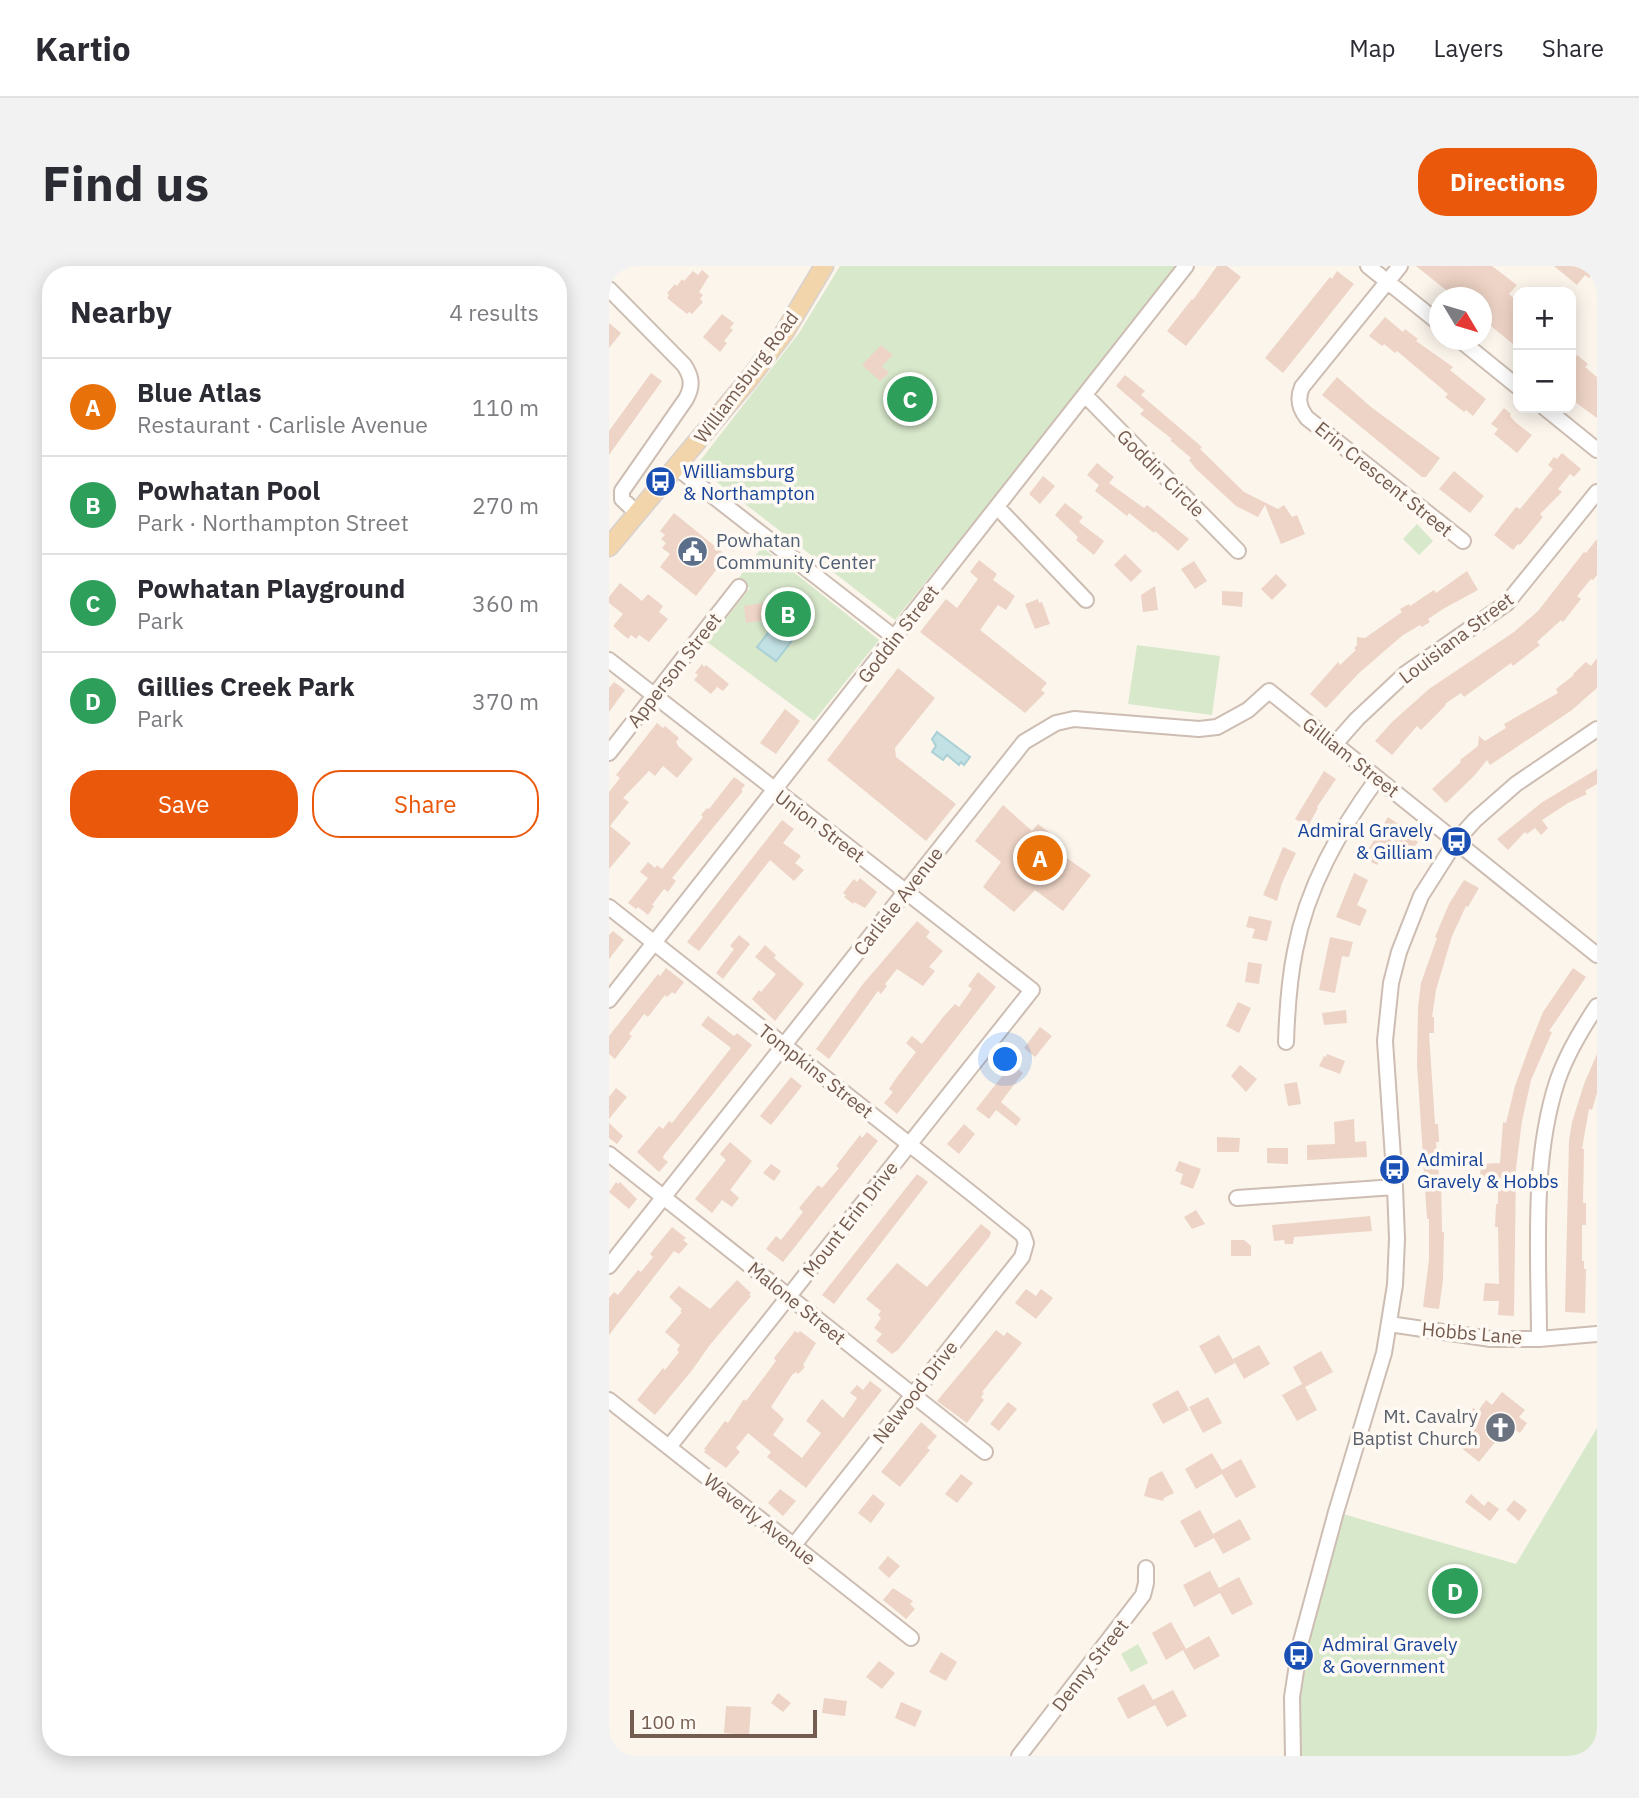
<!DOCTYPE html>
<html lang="en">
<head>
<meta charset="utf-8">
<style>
	:root { --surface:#fff; --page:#f2f2f3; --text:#2b2b33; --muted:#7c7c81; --line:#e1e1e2; --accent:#ea580c }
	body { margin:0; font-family:"IBM Plex Sans",sans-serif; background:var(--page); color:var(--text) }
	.controls { position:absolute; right:21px; top:21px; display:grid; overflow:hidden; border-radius:14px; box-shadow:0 4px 18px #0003 }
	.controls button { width:63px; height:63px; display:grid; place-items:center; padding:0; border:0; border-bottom:2px solid var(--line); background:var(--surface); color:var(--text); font:35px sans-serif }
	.compass { position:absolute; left:820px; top:21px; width:63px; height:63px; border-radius:50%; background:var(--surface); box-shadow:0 4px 18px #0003; rotate:128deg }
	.scale { position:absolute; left:21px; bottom:18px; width:187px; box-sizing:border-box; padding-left:7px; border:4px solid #755c50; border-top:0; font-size:19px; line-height:24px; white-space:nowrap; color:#755c50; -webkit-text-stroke:5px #fef9f3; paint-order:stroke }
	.you { position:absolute; left:397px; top:794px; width:24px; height:24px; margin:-18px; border:5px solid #fff; border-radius:50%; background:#1a73e8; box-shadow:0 0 0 10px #1a73e833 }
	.badge { display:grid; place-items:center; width:46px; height:46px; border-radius:50%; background:var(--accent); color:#fff; font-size:23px; font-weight:700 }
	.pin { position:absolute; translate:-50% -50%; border:4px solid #fff; box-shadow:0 2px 7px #0006 }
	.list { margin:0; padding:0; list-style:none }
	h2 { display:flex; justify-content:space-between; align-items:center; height:91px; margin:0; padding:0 28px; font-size:30px }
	h2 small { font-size:23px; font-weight:400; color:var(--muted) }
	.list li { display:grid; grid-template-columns:46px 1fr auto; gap:21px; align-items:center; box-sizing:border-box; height:98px; padding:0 28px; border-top:2px solid var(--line) }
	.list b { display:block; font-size:26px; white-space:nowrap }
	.list p { margin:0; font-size:23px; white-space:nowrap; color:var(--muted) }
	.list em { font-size:23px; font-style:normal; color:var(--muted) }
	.actions { display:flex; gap:14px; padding:21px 28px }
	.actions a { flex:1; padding:16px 0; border:2px solid var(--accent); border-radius:28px; text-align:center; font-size:24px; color:var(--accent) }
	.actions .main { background:var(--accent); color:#fff }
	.map { position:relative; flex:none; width:988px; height:1490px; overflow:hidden; border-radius:28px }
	header { display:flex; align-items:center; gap:42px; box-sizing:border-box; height:98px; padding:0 35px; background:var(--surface); border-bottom:2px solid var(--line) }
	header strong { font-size:33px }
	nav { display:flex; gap:38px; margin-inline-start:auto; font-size:24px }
	.intro { display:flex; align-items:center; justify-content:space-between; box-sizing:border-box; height:168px; padding:0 42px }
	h1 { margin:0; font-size:49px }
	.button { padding:18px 32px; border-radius:28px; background:var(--accent); color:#fff; font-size:24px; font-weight:700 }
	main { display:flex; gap:42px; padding:0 42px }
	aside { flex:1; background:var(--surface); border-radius:28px; box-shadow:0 4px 18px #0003 }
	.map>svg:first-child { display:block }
</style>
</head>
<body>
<header>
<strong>Kartio</strong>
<nav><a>Map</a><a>Layers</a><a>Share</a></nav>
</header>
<div class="intro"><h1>Find us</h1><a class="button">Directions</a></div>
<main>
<aside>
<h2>Nearby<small>4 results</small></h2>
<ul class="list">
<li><span class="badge" style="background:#e8710a">A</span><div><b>Blue Atlas</b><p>Restaurant · Carlisle Avenue</p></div><em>110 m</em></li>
<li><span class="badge" style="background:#2e9e5b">B</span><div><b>Powhatan Pool</b><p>Park · Northampton Street</p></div><em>270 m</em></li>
<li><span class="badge" style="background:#2e9e5b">C</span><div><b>Powhatan Playground</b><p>Park</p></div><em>360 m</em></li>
<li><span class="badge" style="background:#2e9e5b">D</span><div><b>Gillies Creek Park</b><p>Park</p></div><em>370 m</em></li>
</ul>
<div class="actions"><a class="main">Save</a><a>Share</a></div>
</aside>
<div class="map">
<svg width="988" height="1490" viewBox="0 0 988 1490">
	<rect width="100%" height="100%" fill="#fbf5ec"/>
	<path fill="#d8e8cb" d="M231,0H571L286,354L87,200L190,67Z
		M808,258L824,275L810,289L794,273Z
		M153,281L270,374L205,455L98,376L141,322L129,313Z
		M528,379L611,390L603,449L519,438Z
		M988,1162V1490H684L683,1431L727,1246L907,1298Z
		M529,1378L539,1397L522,1406L512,1388Z"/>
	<path fill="#c2e1e4" stroke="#a9d0d5" stroke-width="2" d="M177,344L196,358L167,395L148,381Z
		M328,466L361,491L355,499L352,496L350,499L338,489L334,494L323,486L327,480L323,473Z"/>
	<path fill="#eed4c6" d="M608,0H618L632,11L577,80L558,65L583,33L584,34Z
		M807,0H883L908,19L900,28L909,36V82L872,52V32H847Z
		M945,0H988V3L980,12L976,9L968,19Z
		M93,4L100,10L90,26L94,29L91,33L94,36L83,48L80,46L78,48L58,32L60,29L58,27L66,18L68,20L73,13L75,15L84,5L89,9Z
		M728,5L745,18L674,107L656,92L721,11L723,13Z
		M113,48L125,57L121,62L124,64L115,75L118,77L111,86L94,71Z
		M776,51L794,66L796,63L809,73L807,75L844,101L841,104L877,133L864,150L857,144L855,146L836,131L839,128L788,85L786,87L775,78L773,80L760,70Z
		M0,57L12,67L0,82Z
		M272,79L284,89L273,100L280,107L271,115L253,99Z
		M968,89L979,98L976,101L988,111V152L962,133V97Z
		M42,107L53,115L0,189V165Z
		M516,109L536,125L532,129L593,181L591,183L635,226L669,243L675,239L683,251L688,249L696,268L672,278L656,239L649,251L627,240L587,203L580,194L582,192L561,174L563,173L531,148L535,144L507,120Z
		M728,111L762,141L831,192L817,211H813L713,129Z
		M895,142L902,148L901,150L906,156L923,169L908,187L885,168L889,163L882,158Z
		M953,187L972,203L965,211L961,208L949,223L953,226L931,248L934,251L911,279L909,278L904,284L885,269L907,241L911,243L944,203L939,199L945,191L948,193Z
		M488,197L505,211L500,217L535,242L538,239L580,273L569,285L546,265L545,267L520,247L518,250L486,225L490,219L478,209Z
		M845,205L875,230L861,247L830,223Z
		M434,210L446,220L431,238L420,228Z
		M456,237L474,251L470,256L495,275L485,289L467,274L469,271L446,249Z
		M65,247L118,290L87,330L51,301L61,288L53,282L57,277L52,273L56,269L51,265Z
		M988,273V309L984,314L982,313L968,330L972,333L954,356L952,354L928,376L931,379L904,400L902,397L855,431L852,427L836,438L837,439L812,464L808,460L783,489L766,475L783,456L820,423L905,366L929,345L975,286L977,287Z
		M516,288L533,305L522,316L505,299Z
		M370,294L388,308L384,314L406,330L397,344L389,339L371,364L438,417L432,424L436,427L416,447L311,366L337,333L348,342L369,313L361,306Z
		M585,295L598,315L586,323L572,303Z
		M858,305L869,324L834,343L819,353L821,356L813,361L811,359L794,369L750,407L717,442L701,428L729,396L731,399L747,384L745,382L748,379V371L756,372L793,346L791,343L800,338L801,340L825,324L827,327Z
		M667,308L678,319L663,334L652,323Z
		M11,317L33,335L39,328L54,340L50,346L59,353L40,376L30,369L27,373L22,369L19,373L4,360L14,348L0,337V331Z
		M546,320L549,344L534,346L532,329Z
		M613,325L634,326L633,341L613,339Z
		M429,333L430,337L433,336L441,358L426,363L416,338Z
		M168,335L158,347L159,354L137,357L135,340Z
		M988,392V422L963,444L881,499L878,494L865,510L837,537L823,523L852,496L851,494L869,480L870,470L876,475L897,462L895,458L949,427L947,423L965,409L964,408L977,396L982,400Z
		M93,398L95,401L97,399L120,418L114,425L108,421L102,428L85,414L89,409L86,407Z
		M289,402L326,432L286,482L287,491L347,538L317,575L218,494Z
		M5,416L16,424L0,446V422Z
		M176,443L191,455L167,488L151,477Z
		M48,457L54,462L56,460L70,472L67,476L69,480L84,493L68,512L54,500L46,510L40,505L14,532L20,536L1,560L22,577L0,603V526L11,512L7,509Z
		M988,503V518L976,525L978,528L959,537L933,554L939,562L932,569L926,562L918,568L916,566L899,584L888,573L932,537Z
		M715,505L727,513L708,541L709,542L699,560L686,553Z
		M125,511L136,519L132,524L134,525L63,612L67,615L59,626L55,623L43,639L45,640L39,649L29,641L27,643L19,637L39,612L31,606L39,596L46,602L48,599L53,603L94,551L92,549L98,542L100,543Z
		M394,539L423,565L429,558L442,568L454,578L449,586L482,609L454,645L426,624L405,646L374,621L392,596L366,575Z
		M779,551L792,560L790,562L809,576L801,586L783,573L768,599L754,592Z
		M173,554L185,563L174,577L192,590L186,597L195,604L185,615L161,594L90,685L78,676Z
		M674,581L687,587L673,617L668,635L654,629Z
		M745,607L759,614L748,639L758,644L751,660L727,651Z
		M251,612L268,626L256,642L245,636L244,638L235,631L237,629L234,627L245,613L248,616Z
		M855,614L870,622L859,641L857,640L843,670L827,724L823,751H825V767H820L826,858H829L830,872V876H827L830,910L832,909L833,966H835L834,1014L830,1043L814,1041L820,993V953H818L808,798L809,741L812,717L828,672L826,671L840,638Z
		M640,650L663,655L658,675L643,672L646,663L637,661Z
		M308,655L321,666L317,671L334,685L320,701L326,705L314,720L288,703L276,718L278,720L272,728L269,725L220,793L207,783L254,718Z
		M4,665L15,674L0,693V669Z
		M130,669L141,678L114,713L107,707L125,683L121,680Z
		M721,671L744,676L740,691L733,690L726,727L710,724Z
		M156,679L167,689L165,692L195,718L166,755L143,733L150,724L152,726L167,708L146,691Z
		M639,696L653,698L650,718L636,716Z
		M57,702L75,716L66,728L63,726L58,731L56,729L39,751L35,748L20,768L23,770L6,793L0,788V770L49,708L51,710Z
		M964,702L977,711L940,765L943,766L922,814L913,855L907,902L905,1050L889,1049L890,1035H874L876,1017L890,1018L889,961H886L887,938H889V912L871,911L872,898L891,897L894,856L897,857L906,820L922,776L934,746Z
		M369,706L387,721L288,848L275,837L284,826L280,823L288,811L307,786L297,777L303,770L313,778L335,750L346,738L350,741L363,723L359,720Z
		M629,736L642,742L630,767L617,760Z
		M737,744L738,757L715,759L713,747Z
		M99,750L125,770L128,767L143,779L55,889L54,892L59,896L50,906L28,886L50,860L54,863L60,855L63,857L122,782L92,759Z
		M431,761L443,770L426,791L415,782Z
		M718,788L736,795L731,808L710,800L715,790L717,791Z
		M988,788V827L983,844L980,843L973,883H975L974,937H977V959H973V995H975V1003H977L976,1047L956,1046L960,875L963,856L975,818Z
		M403,798L414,807L392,836L412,853L407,860L387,844L380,853L367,843Z
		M631,799L648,813L637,826L622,810Z
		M182,811L193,820L162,859L151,850Z
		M688,816L692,838L679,840L675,818Z
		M7,822L18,831L0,853V831Z
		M745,853L746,876L757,875L758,891L698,894V879L726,878L725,856Z
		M0,857L14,870L8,878L0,872Z
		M355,858L366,868L350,888L338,878Z
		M258,866L269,875L174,996L157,983L167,970L172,974L194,946L190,942L209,919L213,922L230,902L227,900L251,869L253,872Z
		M608,871L631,872L630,886H608Z
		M121,876L143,895L121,924L130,932L123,941L113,934L103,947L86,933L117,894L111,888Z
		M658,882H679V898L658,897Z
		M570,895L592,903L584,923L571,918L574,908L566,905Z
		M162,898L172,905L165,915L154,907Z
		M308,908L319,916L225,1038L213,1029Z
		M7,916L9,918L11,916L28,933L20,943L0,926Z
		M587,944L596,958L583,963L575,951Z
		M761,950L763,965L685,971L684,978H676L675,974L665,975L663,959Z
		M372,958L382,966L381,970L289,1084L283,1088L267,1075L273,1068L265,1062L272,1052L269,1049L272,1045L257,1033L288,997L318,1021Z
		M63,961L77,972L74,974L79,978L70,988L65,985L0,1069V1032L5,1026L9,1029L29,1004L32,1006L44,991L41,988Z
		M622,974H635L642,980V990H622Z
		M128,1014L142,1027L140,1029L142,1030L100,1080L84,1103L46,1149L28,1134L54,1102L56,1104L70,1086L68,1084L71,1079L56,1066L73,1046L71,1045L73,1043L60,1031L70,1020L101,1043Z
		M417,1023L427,1030L432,1023L444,1032L427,1053L406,1037Z
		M387,1064L395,1070L398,1066L413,1077L373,1126L375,1127L372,1131L375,1134L358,1157L328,1135Z
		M186,1065L189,1067L191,1065L207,1077L194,1099L196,1101L189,1108L187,1106L183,1109L162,1141L175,1153L164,1169L193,1192L212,1167L197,1155L213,1133L234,1152L248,1132L241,1127L248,1119L254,1124L261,1115L273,1124L197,1222L158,1191L162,1186L139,1167L127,1182L131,1186L117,1202L95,1186L97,1184L95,1183L116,1155L119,1157L135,1133L137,1135L167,1095L165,1092Z
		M610,1069L626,1097L606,1108L590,1080Z
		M650,1079L661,1098L635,1113L624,1093Z
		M712,1085L724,1106L696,1121L708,1144L688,1155L673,1129L693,1118L684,1101Z
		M569,1124L580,1144L554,1158L543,1138Z
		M893,1126L916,1144L910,1151L918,1157L911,1167L903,1162L895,1173L891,1170L870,1196L850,1180L868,1158L859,1150L864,1142L869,1145L877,1134L883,1139Z
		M599,1131L613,1157L594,1167L580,1141Z
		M399,1136L408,1143L390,1165L381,1158Z
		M312,1156L328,1170L318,1182L321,1184L291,1221L272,1206Z
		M603,1187L613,1204L632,1193L647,1221L627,1232L613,1208L587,1223L576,1203Z
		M553,1205L565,1227L555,1232L554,1235L535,1230L540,1212Z
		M352,1208L364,1217L348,1237L336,1228Z
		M171,1223L187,1235L174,1250L159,1237Z
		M264,1228L276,1238L262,1257L249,1247Z
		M862,1228L875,1240L879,1235L890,1243L881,1255L856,1236Z
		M905,1234L918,1244L910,1255L897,1244Z
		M591,1244L604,1268L631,1253L642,1273L614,1288L605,1272L586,1282L571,1255Z
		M279,1290L291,1300L280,1312L269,1302Z
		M601,1305L610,1322L630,1311L644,1338L623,1349L611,1327L585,1341L574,1319Z
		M284,1322L304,1335L301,1338L306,1343L297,1353L274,1334Z
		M562,1356L577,1383L600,1370L611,1390L585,1404L574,1384L557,1394L543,1367Z
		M332,1386L348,1396L337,1415L320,1406Z
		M270,1395L286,1407L273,1423L257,1411Z
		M535,1418L544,1434L564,1424L578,1450L558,1461L546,1439L519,1453L508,1432Z
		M169,1427L182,1437L174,1446L162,1437Z
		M215,1432L238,1435L236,1450L213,1447Z
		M292,1436L313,1445L306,1461L286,1452Z
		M117,1440L142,1441L140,1469L115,1467Z"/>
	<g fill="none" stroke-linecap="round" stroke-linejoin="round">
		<defs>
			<path id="minor" d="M759,0L830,57
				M791,0L693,121C688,133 690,142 698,152L854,275
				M0,23L75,99C83,111 84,120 77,133L13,225V233L29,248
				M851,74L909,121
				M476,129L629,285
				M936,142L988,184
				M68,202L285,371
				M389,242L477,334
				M0,394L423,724L60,1181
				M725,479L748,453L796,408L898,337L988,226
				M0,487L130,321
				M0,641L362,927L414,969L417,977L413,991L185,1279
				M0,734L577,0
				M677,776C678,746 680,715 686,685C698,621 730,565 768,513
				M0,888L376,1186
				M628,932L786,921
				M0,1000L415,476L447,457L465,453L590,463L608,461L639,444L660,425L988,689
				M780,1058L882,1073H930L988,1068
				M930,1073C930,989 922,896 948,816C957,789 972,764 988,740
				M0,1134L302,1372
				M410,1490L534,1329L537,1317V1302
				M684,1490L683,1431L691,1379L727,1246L775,1087L786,1019L788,973L786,921L776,775L782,717L790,686L812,630L847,575L866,554L907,518L988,463"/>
			<path id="major" d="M0,281L141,112L175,67L215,0"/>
		</defs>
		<use href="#minor" stroke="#cdbdb2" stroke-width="18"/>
		<use href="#major" stroke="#d8d1ce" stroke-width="21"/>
		<use href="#minor" stroke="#fff" stroke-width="14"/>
		<use href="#major" stroke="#f3d5ab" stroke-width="18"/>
	</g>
	<defs>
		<symbol id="bus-disc" viewBox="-11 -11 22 22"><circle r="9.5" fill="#1a4fb4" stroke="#fef9f3"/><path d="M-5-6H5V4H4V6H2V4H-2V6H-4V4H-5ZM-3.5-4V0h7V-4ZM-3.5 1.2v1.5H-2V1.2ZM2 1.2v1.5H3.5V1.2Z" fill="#fff"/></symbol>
		<symbol id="civic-disc" viewBox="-11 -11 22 22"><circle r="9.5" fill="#5c6f8a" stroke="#fef9f3"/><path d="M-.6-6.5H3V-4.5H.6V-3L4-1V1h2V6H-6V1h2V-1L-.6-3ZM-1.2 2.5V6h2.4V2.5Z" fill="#fff"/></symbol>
		<symbol id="church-disc" viewBox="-11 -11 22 22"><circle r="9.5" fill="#6b7280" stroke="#fef9f3"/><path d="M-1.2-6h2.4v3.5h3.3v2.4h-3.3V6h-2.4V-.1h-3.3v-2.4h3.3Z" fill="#fff"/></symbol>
	</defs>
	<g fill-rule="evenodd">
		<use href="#bus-disc" x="34" y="198" width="35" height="35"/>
		<use href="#civic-disc" x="66" y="268" width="35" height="35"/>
		<use href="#bus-disc" x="830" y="558" width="35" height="35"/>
		<use href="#bus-disc" x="768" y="886" width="35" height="35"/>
		<use href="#church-disc" x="874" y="1144" width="35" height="35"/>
		<use href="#bus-disc" x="672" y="1372" width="35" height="35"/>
	</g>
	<g text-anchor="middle" stroke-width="7" stroke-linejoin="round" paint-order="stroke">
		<g font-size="19" fill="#755c50" stroke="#fef9f3">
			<text transform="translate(137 111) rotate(-53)" y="7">Williamsburg Road</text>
			<text transform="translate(552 207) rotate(45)" y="7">Goddin Circle</text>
			<text transform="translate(775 213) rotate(39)" y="7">Erin Crescent Street</text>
			<text transform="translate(289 368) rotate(-52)" y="7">Goddin Street</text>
			<text transform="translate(847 372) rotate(-37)" y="7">Louisiana Street</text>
			<text transform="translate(65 404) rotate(-52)" y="7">Apperson Street</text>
			<text transform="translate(742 491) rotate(38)" y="7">Gilliam Street</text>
			<text transform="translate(211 560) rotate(37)" y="7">Union Street</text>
			<text transform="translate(289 635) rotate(-52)" y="7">Carlisle Avenue</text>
			<text transform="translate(207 805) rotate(38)" y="7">Tompkins Street</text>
			<text transform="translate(241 953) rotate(-52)" y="7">Mount Erin Drive</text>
			<text transform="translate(188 1037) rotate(39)" y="7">Malone Street</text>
			<text transform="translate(863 1067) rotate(5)" y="7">Hobbs Lane</text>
			<text transform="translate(306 1126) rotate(-52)" y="7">Nelwood Drive</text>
			<text transform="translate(151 1253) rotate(38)" y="7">Waverly Avenue</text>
			<text transform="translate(481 1399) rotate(-52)" y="7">Denny Street</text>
		</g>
		<g font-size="19" fill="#164399" stroke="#fef9f3" text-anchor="start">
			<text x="74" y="212">Williamsburg<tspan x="74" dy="22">&amp; Northampton</tspan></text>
			<text x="824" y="571" text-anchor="end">Admiral Gravely<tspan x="824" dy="22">&amp; Gilliam</tspan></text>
			<text x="808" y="900">Admiral<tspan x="808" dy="22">Gravely &amp; Hobbs</tspan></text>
			<text x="713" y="1385">Admiral Gravely<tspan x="713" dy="22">&amp; Government</tspan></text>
		</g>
		<g font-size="19" fill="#4e5e75" stroke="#fef9f3" text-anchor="start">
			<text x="107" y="281">Powhatan<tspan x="107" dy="22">Community Center</tspan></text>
		</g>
		<g font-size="19" fill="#5b616d" stroke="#fef9f3" text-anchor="end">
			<text x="869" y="1157">Mt. Cavalry<tspan x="869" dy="22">Baptist Church</tspan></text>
		</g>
	</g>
</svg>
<div class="controls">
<button>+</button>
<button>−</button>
</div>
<svg class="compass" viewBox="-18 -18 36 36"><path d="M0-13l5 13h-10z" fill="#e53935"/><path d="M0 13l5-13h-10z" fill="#7c7c81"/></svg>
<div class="scale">100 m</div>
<div class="you"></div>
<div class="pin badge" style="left:431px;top:592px;background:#e8710a">A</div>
<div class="pin badge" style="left:179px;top:348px;background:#2e9e5b">B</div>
<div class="pin badge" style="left:301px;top:133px;background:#2e9e5b">C</div>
<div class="pin badge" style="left:846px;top:1325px;background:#2e9e5b">D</div>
</div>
</main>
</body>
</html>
